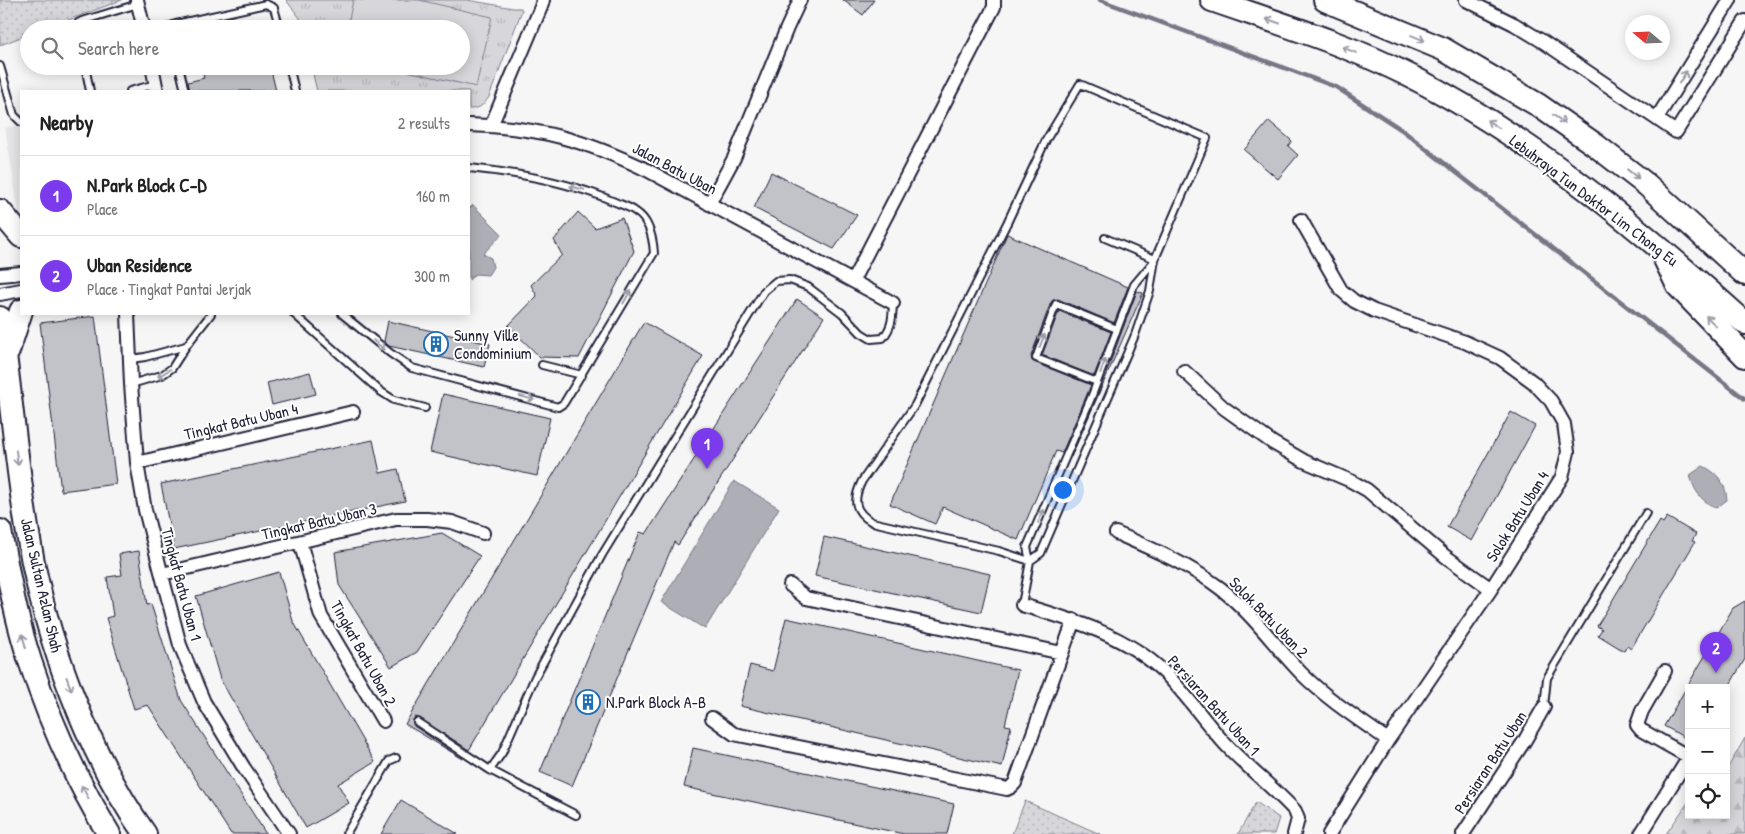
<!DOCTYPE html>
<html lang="en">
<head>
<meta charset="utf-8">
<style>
	:root { --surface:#fff; --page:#f6f6f6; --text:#222; --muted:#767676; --line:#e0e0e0; --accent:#7c3aed }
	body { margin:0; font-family:"Patrick Hand",sans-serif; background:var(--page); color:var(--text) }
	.controls { position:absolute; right:15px; bottom:15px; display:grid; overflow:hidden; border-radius:0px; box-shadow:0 2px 12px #0003 }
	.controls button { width:45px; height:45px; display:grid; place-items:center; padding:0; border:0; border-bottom:1px solid var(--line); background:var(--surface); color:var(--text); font:25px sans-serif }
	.compass { position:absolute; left:1625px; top:15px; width:45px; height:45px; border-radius:50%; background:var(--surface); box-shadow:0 2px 12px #0003; rotate:289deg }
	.you { position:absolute; left:1062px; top:489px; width:18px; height:18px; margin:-12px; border:4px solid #fff; border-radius:50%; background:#1a73e8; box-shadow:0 0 0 8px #1a73e833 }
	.badge { display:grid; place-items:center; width:32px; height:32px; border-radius:50%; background:var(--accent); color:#fff; font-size:16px; font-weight:700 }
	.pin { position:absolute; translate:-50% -41px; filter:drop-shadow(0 1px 2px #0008) }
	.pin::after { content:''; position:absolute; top:26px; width:18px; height:15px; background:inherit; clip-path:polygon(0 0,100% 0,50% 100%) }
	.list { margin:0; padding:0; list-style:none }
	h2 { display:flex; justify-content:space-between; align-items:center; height:65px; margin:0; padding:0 20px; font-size:21px }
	h2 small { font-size:16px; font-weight:400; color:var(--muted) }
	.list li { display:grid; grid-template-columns:32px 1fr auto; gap:15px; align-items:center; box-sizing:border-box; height:80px; padding:0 20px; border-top:1px solid var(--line) }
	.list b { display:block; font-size:19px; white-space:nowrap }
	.list p { margin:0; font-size:16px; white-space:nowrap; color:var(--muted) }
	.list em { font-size:16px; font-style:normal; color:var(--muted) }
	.icon { flex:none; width:28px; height:28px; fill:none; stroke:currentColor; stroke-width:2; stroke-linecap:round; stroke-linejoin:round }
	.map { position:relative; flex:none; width:1745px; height:834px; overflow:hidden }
	.search { position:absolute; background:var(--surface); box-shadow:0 2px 12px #0003; left:20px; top:20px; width:450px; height:55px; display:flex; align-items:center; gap:12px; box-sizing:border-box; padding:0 18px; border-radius:28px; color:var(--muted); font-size:19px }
	.panel { position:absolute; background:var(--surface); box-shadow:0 2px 12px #0003; left:20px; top:90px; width:450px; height:225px; border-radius:0px }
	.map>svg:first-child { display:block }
</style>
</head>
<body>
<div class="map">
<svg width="1745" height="834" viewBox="0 0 1745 834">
	<defs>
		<pattern id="grass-dots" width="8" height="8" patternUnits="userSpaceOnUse" patternTransform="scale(1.25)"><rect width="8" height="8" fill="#d7d7db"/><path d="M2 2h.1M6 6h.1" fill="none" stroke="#b8b8bd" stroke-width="1.8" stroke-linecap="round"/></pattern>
		<pattern id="forest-firs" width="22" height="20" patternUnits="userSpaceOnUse" patternTransform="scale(1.25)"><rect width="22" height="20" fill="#d7d7db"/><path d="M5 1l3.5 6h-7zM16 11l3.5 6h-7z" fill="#b8b8bd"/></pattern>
		<pattern id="park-tufts" width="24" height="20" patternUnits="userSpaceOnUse" patternTransform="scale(1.25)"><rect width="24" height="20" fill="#d7d7db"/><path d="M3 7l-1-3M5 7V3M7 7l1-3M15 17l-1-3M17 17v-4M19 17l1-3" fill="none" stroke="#b8b8bd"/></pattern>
	</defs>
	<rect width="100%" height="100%" fill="#f6f6f7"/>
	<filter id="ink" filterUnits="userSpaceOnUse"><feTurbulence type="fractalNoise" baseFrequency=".02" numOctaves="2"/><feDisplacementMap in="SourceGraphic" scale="10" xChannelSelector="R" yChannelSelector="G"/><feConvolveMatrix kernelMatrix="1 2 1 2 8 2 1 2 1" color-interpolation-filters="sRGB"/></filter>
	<g filter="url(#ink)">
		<path fill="#e6e6e9" d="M21,125V226L5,128Z"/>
		<path fill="url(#grass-dots)" stroke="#7c7c8b" d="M0,0H122L44,29H29V34L0,45Z
			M1025,801L1100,834H1012Z
			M1256,802L1279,818L1274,834H1238Z"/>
		<path fill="url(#forest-firs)" stroke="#7c7c8b" d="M1745,738V834H1666L1689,801V815H1726V771Z"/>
		<path fill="url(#park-tufts)" stroke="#7c7c8b" d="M286,0H467L513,8H521L522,10L489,97C483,106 479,109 469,109V91H317L311,66H461V29H302L300,18Z"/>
		<path fill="#d7d7db" stroke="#7c7c8b" d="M353,0H419L492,17L476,87L386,66H461V29H347Z"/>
		<path fill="#aeaeb7" stroke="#767685" d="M473,205L502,234L483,254L491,258L493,267L488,275L475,274L469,280V209Z
			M1703,466C1718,473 1726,484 1727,500L1716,508C1701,501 1694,491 1690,475Z
			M734,481L779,508L705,629L661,602Z"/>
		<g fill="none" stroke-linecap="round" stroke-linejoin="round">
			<path stroke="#767685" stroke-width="4.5" d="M1100,0L1336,87L1402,130L1745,399"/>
		</g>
		<path fill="#c2c2c9" stroke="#22223b" d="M843,0H874L863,15Z
			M201,66H251L254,68L270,66L276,91H190L188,82L204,78Z
			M1269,121L1292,141L1288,146L1298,155L1278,179L1244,150Z
			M771,172L857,215L834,249L754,208Z
			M578,212L595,228L622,218L634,251L579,358L540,357L508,326L537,296L531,285L562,255L554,240Z
			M1007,234L1128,287L1114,323L1058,299L1053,300L1051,302L1031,356L1032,361L1091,385L1062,453L1056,451L1018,540L943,507L935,524L890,504Z
			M1137,291L1143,293L1071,457L1096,400Z
			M797,299L824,317L678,545L674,542L572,786L540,772L640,532L646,534Z
			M1059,311L1111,332L1094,376L1042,355Z
			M95,316L116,484L61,491L40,323Z
			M388,321L490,344L484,367L389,346L384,341Z
			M644,322L703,356L469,750L420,718L415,717L413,720L414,726L463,759L405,724Z
			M310,372L316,394L272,405L267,383Z
			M443,394L550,418L537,476L430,452Z
			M1511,412L1535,426L1472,541L1447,527Z
			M373,440L380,473L398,469L405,501L174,549L161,484Z
			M1667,517L1696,534L1692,541L1695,542L1631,649L1627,646L1624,651L1598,635L1602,629L1597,626L1660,521L1663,523Z
			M442,533L480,556L417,652L391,667L339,585L335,552Z
			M824,537L990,574L981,612L815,576Z
			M139,551L147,605L151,604L181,700L266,834H231L148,705L134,709L106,618L113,616L107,577L122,575L119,554Z
			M279,572L293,621L375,762L338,784L349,803L306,828L220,679L196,596Z
			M1745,601V659L1728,688H1689V740L1664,726L1733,608Z
			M786,618L1018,670L1005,725L1011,726L1002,767L740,706L750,665L773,671Z
			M693,748L954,804L947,834H904L684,787Z
			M401,800L458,834H381Z"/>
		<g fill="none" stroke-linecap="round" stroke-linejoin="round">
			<defs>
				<path id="lane" d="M76,29L78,23L82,21L138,4
					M171,29V26L176,24L266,4L274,8L280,29
					M0,66L14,115L21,122
					M85,66L90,91
					M179,66L185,91
					M289,66L295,91
					M1080,84L1207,138L1155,259L1150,291L1135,335L1041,553L1030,561L999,551L872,522C853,511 853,499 862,481L915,405L1007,223L1046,140Z
					M130,91L156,84
					M1105,238L1155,259
					M294,314L380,391L394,400L425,408
					M342,314L390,353L412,368L558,407L564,403L654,253C653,239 649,220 636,212C630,207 622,205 615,202C570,182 518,173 469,168
					M131,359L145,357L186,346
					M542,365L582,375
					M1097,382L1036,358L1056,304L1117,329
					M131,384L162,375L172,368L186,346L211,314
					M1022,605L1030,561L1027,547L1091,398L1134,285L1155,260
					M1544,707L1547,678L1646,513
					M417,722L490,770
					M576,815L490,770L502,753L535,677L602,555L764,291L776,281L790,280L808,287L842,313L861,333L871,339L883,338C893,325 892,318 893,303
					M346,834L389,761L396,758"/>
				<path id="street" d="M137,0L144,29
					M1466,0L1514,24L1542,41L1676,132L1745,21
					M152,66L157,91
					M1657,118L1730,0
					M469,125C538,127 585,140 647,170L893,303
					M491,126L541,7L543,0
					M709,204L734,158L787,28L800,0
					M1301,220L1341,290L1354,301L1374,311L1465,342L1500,358L1533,382L1551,401L1564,424L1568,452L1562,477L1491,589L1388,740L1329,834
					M0,275L21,273
					M853,280L994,7V0
					M0,294L21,290
					M128,314L131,384L137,463L145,510L180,645L204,702L244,768L289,834
					M1184,371L1224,408L1273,443L1304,461L1351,481L1367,490L1445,556L1491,589
					M137,463L353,412
					M1116,533C1152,549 1188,564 1220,588C1251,612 1274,645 1301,673C1327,699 1358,719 1388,740
					M300,542L321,616L383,721
					M162,574L396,519H427L452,522L483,533
					M790,585L806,598L1062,653
					M1022,605C1073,620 1126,635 1165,673C1188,696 1206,724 1229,748C1250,770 1274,788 1295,811L1298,819L1294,834
					M1665,671L1642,711L1637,725L1641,730L1689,757
					M712,718L734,734L1007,789L1011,787L1015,783L1074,620
					M1463,834L1525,740L1544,707
					M1641,834L1689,757"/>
				<path id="highway" d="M1212,0C1278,23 1347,44 1410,76C1533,138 1643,231 1745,323
					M1325,0L1443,49L1538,105L1594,144L1647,185L1745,274
					M0,211L21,236
					M1664,257L1678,286L1745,356
					M0,318C11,392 16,466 29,540C45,637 88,754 145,834
					M8,351L21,311
					M0,531C8,574 16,619 30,661C50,722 76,780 109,834"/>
			</defs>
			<use href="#lane" stroke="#22223b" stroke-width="10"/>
			<use href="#street" stroke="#22223b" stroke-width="16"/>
			<use href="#highway" stroke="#22223b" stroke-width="26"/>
			<use href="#lane" stroke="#fff" stroke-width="6"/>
			<use href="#street" stroke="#fff" stroke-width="12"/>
			<use href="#highway" stroke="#fff" stroke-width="22"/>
		</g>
		<defs><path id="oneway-shaft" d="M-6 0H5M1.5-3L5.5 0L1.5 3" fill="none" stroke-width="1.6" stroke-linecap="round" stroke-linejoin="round" transform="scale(1.25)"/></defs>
		<g stroke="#9c9ca7">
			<use href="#oneway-shaft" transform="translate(1273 21) rotate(-161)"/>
			<use href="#oneway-shaft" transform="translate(1418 38) rotate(23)"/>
			<use href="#oneway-shaft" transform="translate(1349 50) rotate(-157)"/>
			<use href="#oneway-shaft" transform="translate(1683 77) rotate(-58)"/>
			<use href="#oneway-shaft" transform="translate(1559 119) rotate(35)"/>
			<use href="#oneway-shaft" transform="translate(1493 124) rotate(-147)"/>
			<use href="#oneway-shaft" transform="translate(1633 174) rotate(38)"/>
			<use href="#oneway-shaft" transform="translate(577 188) rotate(-167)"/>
			<use href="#oneway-shaft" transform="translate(627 297) rotate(-60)"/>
			<use href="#oneway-shaft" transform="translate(1711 321) rotate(-134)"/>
			<use href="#oneway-shaft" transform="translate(1042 341) rotate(-69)"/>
			<use href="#oneway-shaft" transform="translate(379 345) rotate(40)"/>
			<use href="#oneway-shaft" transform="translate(1103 366) rotate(-69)"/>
			<use href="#oneway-shaft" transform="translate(164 373) rotate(148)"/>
			<use href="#oneway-shaft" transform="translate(527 398) rotate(15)"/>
			<use href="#oneway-shaft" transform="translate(17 458) rotate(82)"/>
			<use href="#oneway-shaft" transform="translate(1041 516) rotate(-67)"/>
			<use href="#oneway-shaft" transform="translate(24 641) rotate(-105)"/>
			<use href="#oneway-shaft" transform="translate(69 684) rotate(70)"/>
			<use href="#oneway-shaft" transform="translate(85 792) rotate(-118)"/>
		</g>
	</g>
	<defs>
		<symbol id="building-ring" viewBox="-11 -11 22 22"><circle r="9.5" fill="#fff" stroke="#1f6fb2" stroke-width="1.5"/><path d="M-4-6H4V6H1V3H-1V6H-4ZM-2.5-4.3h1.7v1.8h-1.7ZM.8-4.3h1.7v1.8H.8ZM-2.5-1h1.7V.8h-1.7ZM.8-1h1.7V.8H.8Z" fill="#1f6fb2"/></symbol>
	</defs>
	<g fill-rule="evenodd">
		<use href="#building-ring" x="422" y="330" width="28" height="28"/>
		<use href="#building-ring" x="574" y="688" width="28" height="28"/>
	</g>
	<g text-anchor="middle" stroke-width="4" stroke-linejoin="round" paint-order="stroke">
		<g font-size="16" fill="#22223b" stroke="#fff">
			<text transform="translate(675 168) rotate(28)" y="6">Jalan Batu Uban</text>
			<text transform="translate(1594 200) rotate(37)" y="6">Lebuhraya Tun Doktor Lim Chong Eu</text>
			<text transform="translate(241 421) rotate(-13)" y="6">Tingkat Batu Uban 4</text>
			<text transform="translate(1517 516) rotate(-58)" y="6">Solok Batu Uban 4</text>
			<text transform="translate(319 521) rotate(-13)" y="6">Tingkat Batu Uban 3</text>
			<text transform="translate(182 584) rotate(75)" y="6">Tingkat Batu Uban 1</text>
			<text transform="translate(42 585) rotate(77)" y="6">Jalan Sultan Azlan Shah</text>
			<text transform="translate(1269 617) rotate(46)" y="6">Solok Batu Uban 2</text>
			<text transform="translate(364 653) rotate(61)" y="6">Tingkat Batu Uban 2</text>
			<text transform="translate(1214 705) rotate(48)" y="6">Persiaran Batu Uban 1</text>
			<text transform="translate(1490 762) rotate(-57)" y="6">Persiaran Batu Uban</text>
		</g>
		<g font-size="16" fill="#22223b" stroke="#fff" text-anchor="start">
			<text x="454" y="341">Sunny Ville<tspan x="454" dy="18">Condominium</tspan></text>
			<text x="606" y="708">N.Park Block A-B</text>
		</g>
	</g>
</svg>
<div class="controls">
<button>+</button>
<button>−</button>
<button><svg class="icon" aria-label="locate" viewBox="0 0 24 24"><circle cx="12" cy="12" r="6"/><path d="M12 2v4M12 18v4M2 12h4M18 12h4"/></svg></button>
</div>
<svg class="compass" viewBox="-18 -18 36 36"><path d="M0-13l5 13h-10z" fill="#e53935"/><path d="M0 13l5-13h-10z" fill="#767676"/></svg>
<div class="you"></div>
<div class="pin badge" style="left:707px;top:469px">1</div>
<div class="pin badge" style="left:1716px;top:673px">2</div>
<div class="search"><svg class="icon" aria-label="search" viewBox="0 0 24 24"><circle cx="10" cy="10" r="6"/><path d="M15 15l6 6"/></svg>Search here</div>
<section class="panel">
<h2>Nearby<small>2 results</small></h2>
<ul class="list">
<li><span class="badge">1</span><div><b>N.Park Block C-D</b><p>Place</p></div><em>160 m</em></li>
<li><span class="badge">2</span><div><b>Uban Residence</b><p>Place · Tingkat Pantai Jerjak</p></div><em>300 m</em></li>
</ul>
</section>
</div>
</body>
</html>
